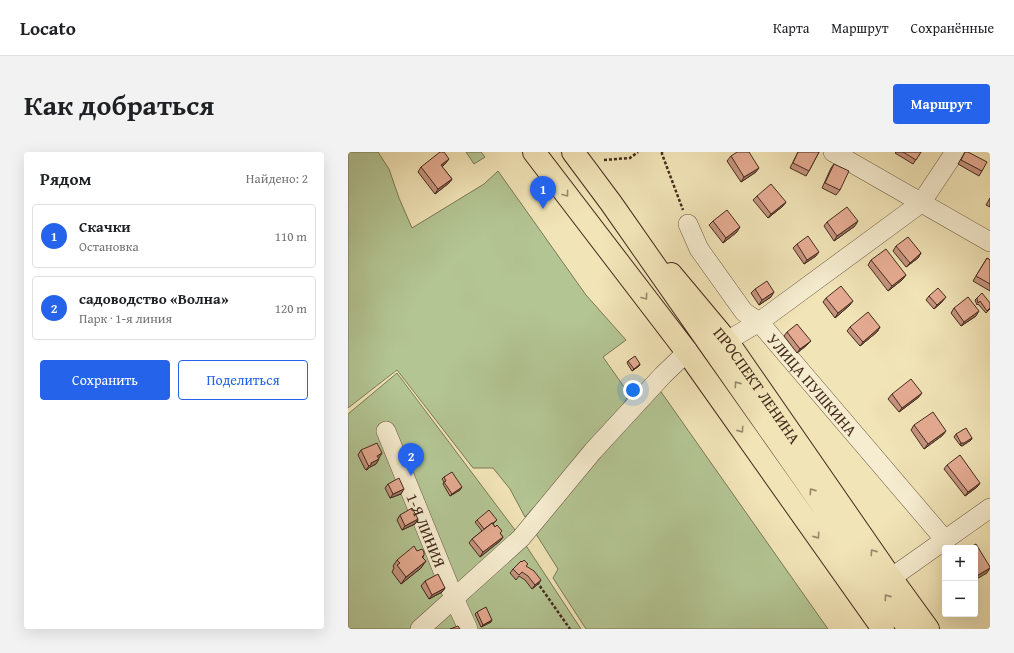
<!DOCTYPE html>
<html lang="ru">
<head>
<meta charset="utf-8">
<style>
	:root { --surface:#fff; --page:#f2f2f2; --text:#202124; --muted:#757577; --line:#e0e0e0; --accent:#2563eb }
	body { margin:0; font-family:"Gentium Book Plus",serif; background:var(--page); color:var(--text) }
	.controls { position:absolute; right:12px; bottom:12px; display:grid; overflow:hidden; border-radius:4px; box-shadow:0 4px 16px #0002 }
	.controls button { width:36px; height:36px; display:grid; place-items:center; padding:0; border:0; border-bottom:1px solid var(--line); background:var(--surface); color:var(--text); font:20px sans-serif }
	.you { position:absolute; left:285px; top:238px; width:14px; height:14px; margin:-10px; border:3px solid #fff; border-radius:50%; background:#1a73e8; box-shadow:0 0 0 6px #1a73e833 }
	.badge { display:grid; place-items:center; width:26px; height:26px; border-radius:50%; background:var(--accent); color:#fff; font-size:13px; font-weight:700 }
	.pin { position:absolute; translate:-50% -33px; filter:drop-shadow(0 1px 2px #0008) }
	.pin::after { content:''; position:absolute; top:21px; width:14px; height:12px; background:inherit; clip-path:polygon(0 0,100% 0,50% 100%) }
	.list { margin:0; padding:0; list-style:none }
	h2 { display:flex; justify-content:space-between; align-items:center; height:52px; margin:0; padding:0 16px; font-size:17px }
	h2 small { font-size:13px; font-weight:400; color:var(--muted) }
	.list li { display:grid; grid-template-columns:26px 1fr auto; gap:12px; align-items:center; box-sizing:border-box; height:64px; margin:0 8px 8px; padding:0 8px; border:1px solid var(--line); border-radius:4px }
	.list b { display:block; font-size:15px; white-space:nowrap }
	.list p { margin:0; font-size:13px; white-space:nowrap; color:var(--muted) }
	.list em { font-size:13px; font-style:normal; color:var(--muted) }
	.actions { display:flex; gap:8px; padding:12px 16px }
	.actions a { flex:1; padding:9px 0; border:1px solid var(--accent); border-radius:4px; text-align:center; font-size:14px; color:var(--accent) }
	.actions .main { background:var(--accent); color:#fff }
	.map { position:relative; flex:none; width:642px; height:477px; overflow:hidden; border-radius:4px }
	header { display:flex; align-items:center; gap:24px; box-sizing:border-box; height:56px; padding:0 20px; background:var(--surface); border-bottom:1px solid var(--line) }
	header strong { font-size:19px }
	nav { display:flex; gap:22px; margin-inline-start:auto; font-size:14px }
	.intro { display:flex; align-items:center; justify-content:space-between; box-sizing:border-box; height:96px; padding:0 24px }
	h1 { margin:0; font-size:28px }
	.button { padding:10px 18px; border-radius:4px; background:var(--accent); color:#fff; font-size:14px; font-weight:700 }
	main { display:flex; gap:24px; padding:0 24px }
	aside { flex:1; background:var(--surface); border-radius:4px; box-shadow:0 4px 16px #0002 }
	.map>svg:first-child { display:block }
</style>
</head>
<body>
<header>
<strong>Locato</strong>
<nav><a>Карта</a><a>Маршрут</a><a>Сохранённые</a></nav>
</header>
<div class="intro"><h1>Как добраться</h1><a class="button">Маршрут</a></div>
<main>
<aside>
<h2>Рядом<small>Найдено: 2</small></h2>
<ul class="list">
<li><span class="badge">1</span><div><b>Скачки</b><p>Остановка</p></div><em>110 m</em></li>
<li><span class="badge">2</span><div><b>садоводство «Волна»</b><p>Парк · 1-я линия</p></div><em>120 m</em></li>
</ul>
<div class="actions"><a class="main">Сохранить</a><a>Поделиться</a></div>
</aside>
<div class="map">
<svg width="642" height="477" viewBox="0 0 642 477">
	<rect width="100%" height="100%" fill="#f1e4b7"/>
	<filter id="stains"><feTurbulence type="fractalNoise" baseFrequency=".005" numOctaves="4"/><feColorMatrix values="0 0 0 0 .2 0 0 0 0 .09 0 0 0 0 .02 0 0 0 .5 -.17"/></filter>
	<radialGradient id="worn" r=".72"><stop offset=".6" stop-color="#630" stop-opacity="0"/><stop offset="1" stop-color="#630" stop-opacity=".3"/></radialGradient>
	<path fill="#b3c593" stroke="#7c7858" d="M0,0H30L41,17L51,46L64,76L136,32L150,19L238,143L278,188L255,205L281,242L268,266L177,365L162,337L145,316H125L49,218L0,256Z
		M118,0H133L137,5L126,12Z
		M49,221L173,386L233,477H0V262Z
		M311,237L480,477H238L205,426L210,417L188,382L220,341Z"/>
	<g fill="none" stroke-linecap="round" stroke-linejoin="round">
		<defs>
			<g id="minor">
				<path d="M485,0L642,90"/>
				<path id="s1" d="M340,72L351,97L396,160L411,170L597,388"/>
				<path d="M379,189L411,170L573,51L607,0"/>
				<path id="s2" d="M38,279L106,446L120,477"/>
				<path d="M543,426L642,356"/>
				<path d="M72,477L173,386L245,299L315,223L339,200"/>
			</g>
			<g id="major">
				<path id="s3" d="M323,122L379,189L543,426L580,477"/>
			</g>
			<path id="highway" d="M186,0L339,200L535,477
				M225,0L263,51L561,477"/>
		</defs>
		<use href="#minor" stroke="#6f5944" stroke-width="20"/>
		<use href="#major" stroke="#442b1e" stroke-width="24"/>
		<use href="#highway" stroke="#442b1e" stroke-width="24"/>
		<path stroke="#442b1e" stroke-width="2.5" stroke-dasharray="3 2" stroke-linecap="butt" d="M314,0V2L335,58
			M256,8L282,6L290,0
			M189,430L222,477"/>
		<use href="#minor" stroke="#f6edd0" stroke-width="19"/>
		<use href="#major" stroke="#f1e4b7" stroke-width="22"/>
		<use href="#highway" stroke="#f1e4b7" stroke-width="22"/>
	</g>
	<path fill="#c5937e" stroke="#442b1e" d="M450,0H471L461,19L458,24L442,16Z
		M548,0H573L565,12L547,1Z
		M617,0L634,19L631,24L610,12Z
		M383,4L408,20L393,30L379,9Z
		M98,11L94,15L104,27L101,31L87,42L70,20L73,15Z
		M486,12L492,38L488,43L474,36L483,16Z
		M409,44L438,50L435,54L420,66L405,48Z
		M642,46V55L638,53Z
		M365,69L389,80L375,91L361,73Z
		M479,70L507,74L486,89L476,74Z
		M449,92L468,104L456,112L445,96Z
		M548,94L573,101L570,106L558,115L545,99Z
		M639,106L642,108V139L625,129Z
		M523,108L558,123L554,128L540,139L520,113Z
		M407,137L423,145L411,153L403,141Z
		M581,144L594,150L586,157L578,148Z
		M478,146L502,153L487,166L475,150Z
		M629,146L642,157L638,161L630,152L629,153L627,148Z
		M606,156L628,164L613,174L603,161Z
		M502,175H532L529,180L512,194L499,179Z
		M439,180L459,193L449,201L436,184Z
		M280,209L292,212L291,214L284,219L279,211Z
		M544,242L571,245L551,260L540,247Z
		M566,273L595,283L576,297L563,278Z
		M608,282L624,286L623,288L614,294L612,293L606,285Z
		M13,298L31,306L28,312L22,315L20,317L18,318L17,317L10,303Z
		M599,313L632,331L629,335L617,344L596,317Z
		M96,325L112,338L102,344L95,332L96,330L94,327Z
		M40,332L53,342L42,346L37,336Z
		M52,363L70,367L67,372L54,378L49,368Z
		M129,368H149L145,372L155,385L152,389L132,405L121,391L124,387L134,379L127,370Z
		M69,399L76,403L75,405L73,416L53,432L44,420L46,416L45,414L49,408Z
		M178,414L193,428L190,432L184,437L177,428L171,424L168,428L162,421L165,417Z
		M77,429L97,436L94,440L81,447L73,434Z
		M129,460L143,470L133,475L127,462Z"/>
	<path fill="#a07866" stroke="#442b1e" d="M101,7L98,11L90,18L93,13Z
		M411,16L408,20L393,30L396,25Z
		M104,27L101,31L87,42L90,37Z
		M438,50L435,54L420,66L423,62Z
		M510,69L507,74L486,89L489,84Z
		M392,75L389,80L375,91L378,86Z
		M471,100L468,104L456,112L459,108Z
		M573,101L570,106L558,115L562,111Z
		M558,123L554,128L540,139L544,134Z
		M426,140L423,145L411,153L414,148Z
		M598,145L594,150L586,157L589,153Z
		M505,149L502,153L487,166L490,161Z
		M631,159L628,164L613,174L616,170Z
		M532,175L529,180L512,194L515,190Z
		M463,189L459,193L449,201L452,197Z
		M292,212L291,214L284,219L286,217Z
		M574,241L571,245L551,260L554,256Z
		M598,279L595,283L576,297L580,292Z
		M624,286L623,288L614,294L612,293L613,291Z
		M34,301L31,306L26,308L29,304Z
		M31,307L28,312L22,315L20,317L18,318L23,311Z
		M632,331L629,335L617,344L620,340Z
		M114,335L112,338L102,344L104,342Z
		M56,337L53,342L42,346L45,342Z
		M70,367L67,372L54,378L57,374Z
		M155,385L152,389L132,405L135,400Z
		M78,409L73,416L53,432L58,425Z
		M642,416L639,421L627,428V425Z
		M193,428L190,432L184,437L187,433Z
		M97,436L94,440L81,447L84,443Z
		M144,468L143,470L133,475L135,473Z"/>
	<path fill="#e5ab92" stroke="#442b1e" d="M92,0H96L101,7L93,13L104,27L90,37L73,15Z
		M389,0H401L411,16L396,25L383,4Z
		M450,0H471L461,19L445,11Z
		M555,0H573L568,8Z
		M617,0H620L639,10L634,19L613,8Z
		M486,12L501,19L492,38L477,31Z
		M423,32L438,50L423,62L409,44Z
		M499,55L510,69L489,84L479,70Z
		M379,58L392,75L378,86L365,69Z
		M460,84L471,100L459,108L449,92Z
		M560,85L573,101L562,111L548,94Z
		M538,97L558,123L544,134L523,108Z
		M639,106L642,108V132L628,124Z
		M419,129L426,140L414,148L407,137Z
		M493,134L505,149L490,161L478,146Z
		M590,136L598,145L589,153L581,144Z
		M634,141L642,151V156L639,159L632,149L630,151L629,146Z
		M620,145L631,159L616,170L606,156Z
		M520,160L532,175L515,190L502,175Z
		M449,172L463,189L452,197L439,180Z
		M287,204L292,212L286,217L280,209Z
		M563,227L574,241L554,256L544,242Z
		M585,260L598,279L580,292L566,273Z
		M618,276L624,286L616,291H613L608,282Z
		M29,291L34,301L29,304L31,307L23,311V313L21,314L20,313L13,298Z
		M612,303L632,331L620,340L599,313Z
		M104,320L114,335L104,342L96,330L98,329L96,325Z
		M51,326L56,337L45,342L40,332Z
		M64,356L70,367L57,374L52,363Z
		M141,358L149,368L145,371H144L136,377L129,368Z
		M144,371L147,375L149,373L154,379L152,381L155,385L135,400L124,387Z
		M628,392L642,415V416L627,425V396H621Z
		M66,394L69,399L74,397L76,400V403L74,405L78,409L58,425L49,413L52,411L49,408Z
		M176,408L180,412L178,414L186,419L193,428L187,433L180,424L174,420L171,423L165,417L173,409L174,410Z
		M90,422L97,436L84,443L77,429Z
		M138,455L144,468L135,473L129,460Z
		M110,474L112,477H102Z"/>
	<defs><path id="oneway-chevron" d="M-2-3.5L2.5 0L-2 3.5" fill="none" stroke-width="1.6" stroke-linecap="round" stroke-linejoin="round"/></defs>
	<g stroke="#9a886a">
		<use href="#oneway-chevron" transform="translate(218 42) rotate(53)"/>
		<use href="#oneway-chevron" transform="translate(297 145) rotate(53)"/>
		<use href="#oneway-chevron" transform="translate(389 232) rotate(-125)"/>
		<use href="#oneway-chevron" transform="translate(393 278) rotate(55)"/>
		<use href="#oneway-chevron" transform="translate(464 339) rotate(-125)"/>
		<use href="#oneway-chevron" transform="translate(469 384) rotate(55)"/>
		<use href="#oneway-chevron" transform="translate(525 400) rotate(-125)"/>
		<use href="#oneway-chevron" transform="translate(539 445) rotate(-125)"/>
	</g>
	<g text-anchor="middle" stroke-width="3" stroke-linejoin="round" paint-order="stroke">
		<g font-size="16" fill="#442b1e" stroke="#f6edd0">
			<text dy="6" stroke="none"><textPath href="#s1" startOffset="205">УЛИЦА ПУШКИНА</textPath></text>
			<text dy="6" stroke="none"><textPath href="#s3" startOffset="141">ПРОСПЕКТ ЛЕНИНА</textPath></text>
			<text dy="6" stroke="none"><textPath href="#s2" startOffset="107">1-Я ЛИНИЯ</textPath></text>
		</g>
	</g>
	<rect width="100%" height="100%" filter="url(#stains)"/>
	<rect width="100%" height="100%" fill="url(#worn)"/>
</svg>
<div class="controls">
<button>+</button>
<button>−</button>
</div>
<div class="you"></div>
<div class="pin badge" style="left:195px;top:57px">1</div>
<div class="pin badge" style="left:63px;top:324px">2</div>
</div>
</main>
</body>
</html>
